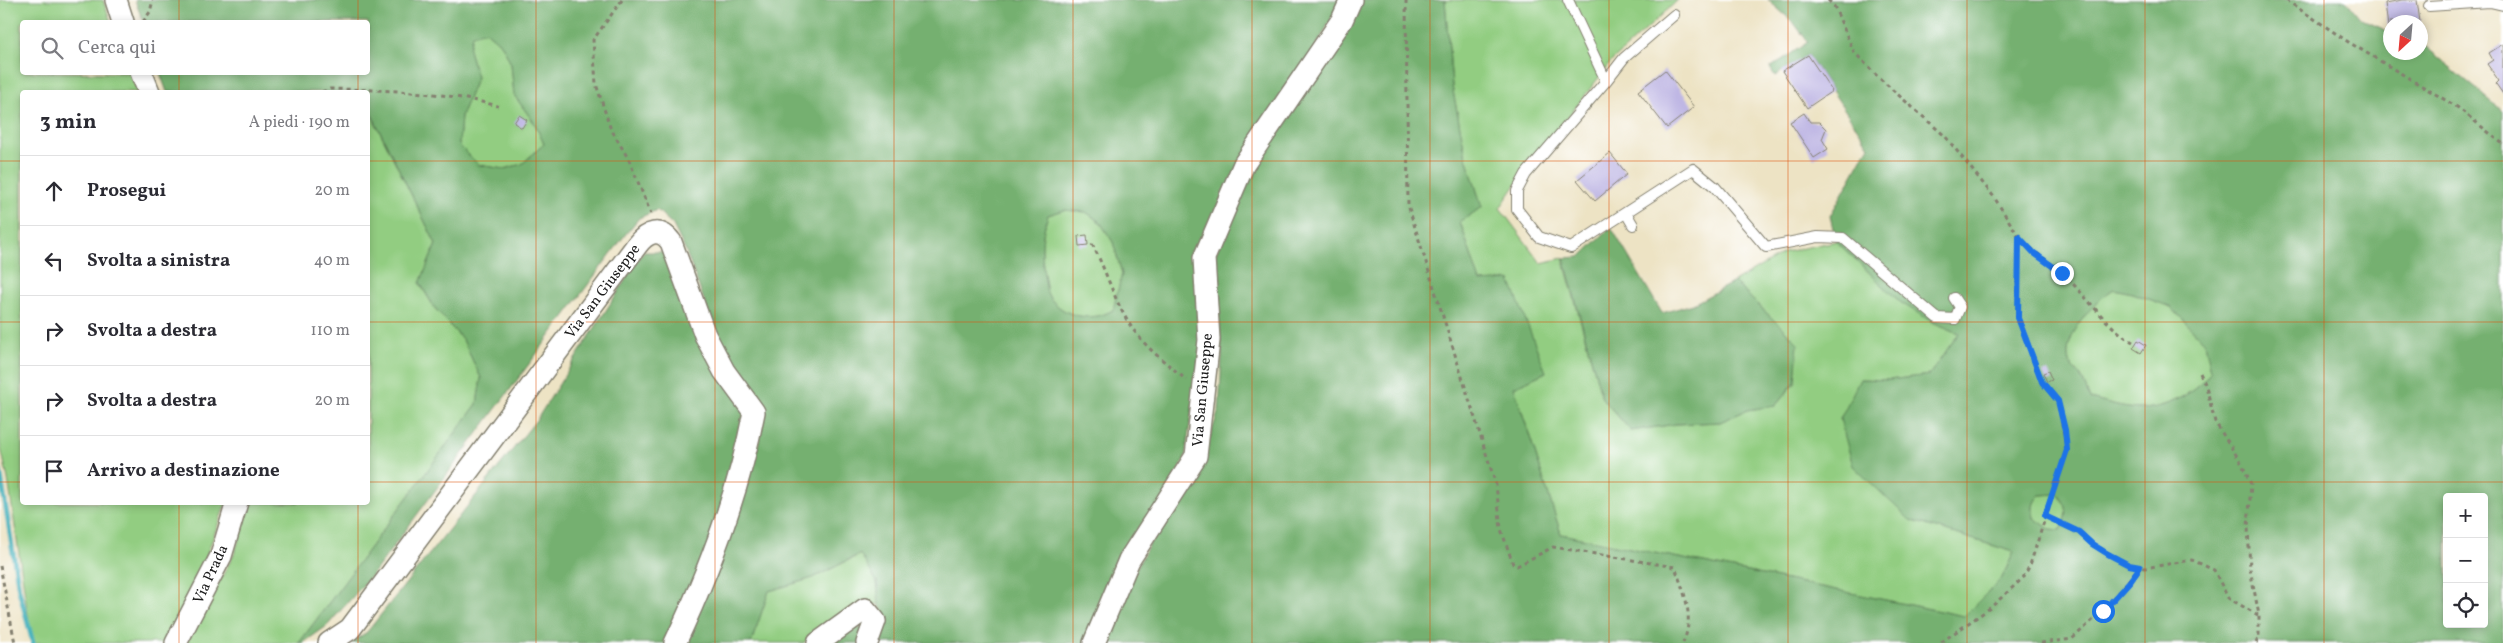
<!DOCTYPE html>
<html lang="it">
<head>
<meta charset="utf-8">
<style>
	:root { --surface:#fff; --page:#f7f7f7; --text:#2b2b33; --muted:#7c7c81; --line:#e1e1e2 }
	body { margin:0; font-family:Vollkorn,serif; background:var(--page); color:var(--text) }
	.controls { position:absolute; right:15px; bottom:15px; display:grid; overflow:hidden; border-radius:5px; box-shadow:0 2px 8px #0003 }
	.controls button { width:45px; height:45px; display:grid; place-items:center; padding:0; border:0; border-bottom:1px solid var(--line); background:var(--surface); color:var(--text); font:25px sans-serif }
	.compass { position:absolute; left:2383px; top:15px; width:45px; height:45px; border-radius:50%; background:var(--surface); box-shadow:0 2px 8px #0003; rotate:206deg }
	.stop { position:absolute; width:15px; height:15px; margin:-11px; border:4px solid #1a73e8; border-radius:50%; background:#fff }
	.stop.end { background:#1a73e8; border-color:#fff; box-shadow:0 1px 5px #0008 }
	.list { margin:0; padding:0; list-style:none }
	h2 { display:flex; justify-content:space-between; align-items:center; height:65px; margin:0; padding:0 20px; font-size:21px }
	h2 small { font-size:16px; font-weight:400; color:var(--muted) }
	.list li { display:grid; grid-template-columns:32px 1fr auto; gap:15px; align-items:center; box-sizing:border-box; height:70px; padding:0 20px; border-top:1px solid var(--line) }
	.list b { display:block; font-size:19px; white-space:nowrap }
	.list em { font-size:16px; font-style:normal; color:var(--muted) }
	.icon { flex:none; width:28px; height:28px; fill:none; stroke:currentColor; stroke-width:2; stroke-linecap:round; stroke-linejoin:round }
	.map { position:relative; flex:none; width:2503px; height:643px; overflow:hidden }
	.search { position:absolute; background:var(--surface); box-shadow:0 2px 8px #0003; left:20px; top:20px; width:350px; height:55px; display:flex; align-items:center; gap:12px; box-sizing:border-box; padding:0 18px; border-radius:5px; color:var(--muted); font-size:19px }
	.panel { position:absolute; background:var(--surface); box-shadow:0 2px 8px #0003; left:20px; top:90px; width:350px; height:415px; border-radius:5px }
	.map>svg:first-child { display:block }
</style>
</head>
<body>
<div class="map">
<svg width="2503" height="643" viewBox="0 0 2503 643">
	<rect width="100%" height="100%" fill="#fff"/>
	<filter id="ink" filterUnits="userSpaceOnUse"><feTurbulence type="fractalNoise" baseFrequency=".02" numOctaves="2"/><feDisplacementMap in="SourceGraphic" scale="10" xChannelSelector="R" yChannelSelector="G"/><feConvolveMatrix kernelMatrix="1 2 1 2 8 2 1 2 1" color-interpolation-filters="sRGB"/></filter>
	<filter id="wash" filterUnits="userSpaceOnUse"><feTurbulence type="fractalNoise" baseFrequency=".0096" numOctaves="4" result="noise"/><feDisplacementMap in="SourceGraphic" scale="20" xChannelSelector="R" yChannelSelector="G"/><feGaussianBlur stdDeviation="1.12" result="paint"/><feColorMatrix in="noise" values="0 0 0 0 0 0 0 0 0 0 0 0 0 0 0 0 0 1.4 0 .05"/><feComposite in="paint" operator="in"/></filter>
	<g filter="url(#wash)">
		<rect width="100%" height="100%" fill="#ede3c4"/>
		<path fill="#92cd81" stroke="#57744e" d="M0,0H103L111,22H22V72L130,73L138,92H22V502L226,503L194,589L167,643H32L8,479L0,444Z
			M1445,0H1678L1611,62L1524,173L1500,208L1541,263L1563,258L1602,398L1631,431L1676,424L1720,422L1747,410L1775,406L1795,383L1798,343L1734,282L1785,252L1836,241C1877,279 1906,312 1959,333L1929,375L1889,380L1860,379L1910,520L2014,552L2002,578L1964,616L1561,534L1514,387L1546,372L1480,282L1460,221L1482,207L1466,157L1452,86Z
			M486,31L502,45L511,64L514,95L535,124L544,144L522,164L504,169L479,165L459,145L461,116L477,77L469,50L472,34Z
			M371,114L436,244L420,284L434,307L463,340L481,378L477,404L299,643H187L234,554L252,503L368,502V116Z
			M1064,210L1086,212L1100,222L1113,242L1122,274L1113,310C1091,323 1062,317 1048,295C1046,292 1046,285 1045,280C1041,257 1040,238 1048,215Z
			M2114,289L2132,293L2171,307L2205,343L2211,371C2198,392 2166,409 2140,409C2124,409 2106,403 2090,399C2087,392 2085,384 2081,377C2078,372 2071,368 2069,362C2061,337 2095,300 2114,289Z
			M2058,494C2069,508 2069,514 2061,530L2050,529L2034,518C2032,508 2032,502 2040,495Z
			M861,554L877,582L879,605L864,602L803,643H751L769,591L813,578Z"/>
		<path fill="#75b06f" stroke="#486646" fill-rule="evenodd" d="M135,0H1342L1198,257L1201,345L1185,459L1087,643H873L888,620L879,605L877,582L860,554L813,578L769,591L751,643H681C714,569 753,490 765,410L723,351L686,252L673,225L657,210L639,218L625,235L373,574L327,626L303,643H299L477,404L481,378L463,340L434,307L420,283L436,244L372,115L368,116V92H167L160,73L368,72V22H143ZM486,31L502,45L511,64L514,95L535,124L544,144L522,164L504,169L479,165L459,145L461,116L477,77L469,50L472,35ZM1064,210L1086,212L1100,222L1113,242L1122,274L1113,310C1091,323 1062,317 1048,295C1046,292 1046,285 1045,280C1041,257 1040,238 1048,215Z
			M1357,0H1445L1452,86L1466,157L1482,207L1460,222L1480,282L1510,280L1546,372L1514,387L1561,534L1964,616L2002,578L2014,552L1910,520L1853,466L1840,419L1860,379L1889,380L1929,375L1959,333L1932,322L1900,302L1836,241L1830,216L1869,146L1808,55L1775,76L1770,68L1808,42L1794,23L1768,0H2346L2361,19L2390,32V52H2420L2421,44L2426,47L2503,111V643H1101L1112,615L1148,546L1202,460L1219,410L1222,356L1218,298L1213,260L1254,166ZM2114,289L2132,293L2171,307L2205,343L2211,371C2198,392 2166,409 2141,409C2124,409 2106,403 2090,399C2087,392 2085,384 2081,378C2078,372 2071,368 2069,362C2061,338 2095,300 2114,289ZM2058,494C2069,508 2069,514 2061,530L2050,529L2034,518C2032,508 2032,502 2040,495ZM2447,497H2484V624H2447Z
			M1611,227L1662,313L1693,304L1734,282L1798,343L1795,382L1775,406L1747,410L1720,422L1676,424L1631,431L1602,398L1564,258L1580,257Z
			M643,252H665L748,419L728,498L671,643H351L367,632L537,419Z
			M852,625L862,629L859,643H827Z"/>
		<g fill="none" stroke-linecap="round" stroke-linejoin="round">
			<path stroke="#3fafba" stroke-width="5" d="M0,471L19,590L33,643"/>
		</g>
		<g id="blocks">
			<path fill="#bfb7e4" d="M2402,0H2417L2420,22H2390V26L2388,27L2385,3Z
				M2503,44V94L2496,84L2499,81L2487,64L2493,60L2489,53Z
				M1808,55L1832,91L1807,108L1782,71Z
				M1665,70L1694,107L1667,128L1638,91Z
				M1804,113L1810,122H1819L1826,129L1822,139L1828,149L1814,158L1790,122Z
				M519,115L527,120L522,128L514,123Z
				M1610,153L1627,174L1595,201L1577,180Z
				M1087,235L1088,245L1079,246L1078,236Z
				M2138,340L2146,345L2141,353L2133,348Z
				M2048,371L2052,380L2047,382L2043,373Z"/>
		</g>
	</g>
	<g filter="url(#ink)">
		<use href="#blocks" fill-opacity="0" stroke="#848070" stroke-width="1"/>
		<g fill="none" stroke-linecap="round" stroke-linejoin="round">
			<defs>
				<path id="service" d="M1568,0L1606,81L1526,174L1517,191V209L1539,237L1571,248L1693,169L1715,187L1766,247L1818,237L1843,238L1937,318L1955,319L1960,307L1954,298
					M2429,6L2490,2L2503,5
					M1606,81L1624,58L1674,15
					M1626,213L1633,225"/>
				<path id="minor" d="M116,0L123,22
					M141,72L149,92
					M176,643L221,556L237,502
					M329,643L350,629L637,245C647,232 660,227 671,242L705,335L724,371L754,412C739,492 710,569 675,643
					M818,643L865,609L875,621L867,643
					M1094,643L1129,560L1196,456L1209,340L1204,258L1244,164L1342,20L1351,0"/>
			</defs>
			<use href="#service" stroke="#848070" stroke-width="12"/>
			<use href="#minor" stroke="#848070" stroke-width="24"/>
			<path stroke="#848070" stroke-width="3" stroke-dasharray="4 4" stroke-linecap="butt" d="M622,0L593,40L596,84L610,127L629,160L651,214
				M1406,0L1408,205L1496,485L1501,529L1513,564L1517,566L1553,547L1675,567C1684,593 1695,616 1683,643
				M1828,0L1834,6L1854,52L1878,77L1945,136L1994,197L2019,237L2018,318L2042,383L2058,401L2067,450L2030,565L2023,578L1990,608L1940,643
				M2286,0L2350,43L2457,107L2503,144
				M143,22L150,12L153,0
				M322,92L330,89C388,90 441,91 498,106
				M2019,237C2032,252 2049,261 2063,274C2087,296 2105,326 2133,342
				M1092,244C1109,275 1116,311 1140,338C1153,354 1171,366 1186,380
				M2200,373L2206,386L2215,422L2242,464L2251,484L2248,527L2250,569L2259,615V637L2256,643
				M2045,516L2079,532L2092,544L2129,565L2145,568L2192,560L2214,570L2228,598L2258,615
				M0,566L15,643
				M2041,643L2072,639L2103,611L2140,567"/>
			<use href="#service" stroke="#fff" stroke-width="10"/>
			<use href="#minor" stroke="#fff" stroke-width="21"/>
		</g>
	</g>
	<g fill="none" stroke-linecap="round" stroke-linejoin="round" filter="url(#ink)">
		<path stroke="#1a73e8" stroke-width="6" d="M2062,273L2034,253L2019,237L2018,318L2042,382L2058,401L2065,430L2067,450L2045,516L2079,532L2092,544L2108,554L2129,565L2140,567L2130,581L2103,611"/>
	</g>
	<path fill="none" stroke="#de560d" stroke-width="1" stroke-opacity="0.55" d="M179,0V22M358,0V22M536,0V643M715,0V643M894,0V643M1073,0V643M1252,0V643M1430,0V643M1609,0V643M1788,0V643M1967,0V643M2145,0V643M2324,0V643M179,72V92M358,72V92M0,161H22M368,161H2503M0,322H22M368,322H2503M0,482H22M368,482H2503M179,502V643M358,502V643"/>
	<g text-anchor="middle" stroke-width="4" stroke-linejoin="round" paint-order="stroke">
		<g font-size="15" fill="#1c1c1c" stroke="#fff">
			<text transform="translate(602 291) rotate(-53)" y="5">Via San Giuseppe</text>
			<text transform="translate(1202 390) rotate(-85)" y="5">Via San Giuseppe</text>
			<text transform="translate(210 574) rotate(-65)" y="5">Via Prada</text>
		</g>
	</g>
</svg>
<div class="controls">
<button>+</button>
<button>−</button>
<button><svg class="icon" aria-label="locate" viewBox="0 0 24 24"><circle cx="12" cy="12" r="6"/><path d="M12 2v4M12 18v4M2 12h4M18 12h4"/></svg></button>
</div>
<svg class="compass" viewBox="-18 -18 36 36"><path d="M0-13l5 13h-10z" fill="#e53935"/><path d="M0 13l5-13h-10z" fill="#7c7c81"/></svg>
<div class="stop" style="left:2103px;top:611px"></div>
<div class="stop end" style="left:2062px;top:273px"></div>
<div class="search"><svg class="icon" aria-label="search" viewBox="0 0 24 24"><circle cx="10" cy="10" r="6"/><path d="M15 15l6 6"/></svg>Cerca qui</div>
<section class="panel">
<h2>3 min<small>A piedi · 190 m</small></h2>
<ul class="list">
<li><svg class="icon" aria-label="ahead" viewBox="0 0 24 24"><path d="M12 20V5M6 11l6-6 6 6"/></svg><div><b>Prosegui</b></div><em>20 m</em></li>
<li><svg class="icon" aria-label="left" viewBox="0 0 24 24"><path d="M17 20v-9H6M10 6l-5 5 5 5"/></svg><div><b>Svolta a sinistra</b></div><em>40 m</em></li>
<li><svg class="icon" aria-label="right" viewBox="0 0 24 24"><path d="M7 20v-9h11M14 6l5 5-5 5"/></svg><div><b>Svolta a destra</b></div><em>110 m</em></li>
<li><svg class="icon" aria-label="right" viewBox="0 0 24 24"><path d="M7 20v-9h11M14 6l5 5-5 5"/></svg><div><b>Svolta a destra</b></div><em>20 m</em></li>
<li><svg class="icon" aria-label="arrive" viewBox="0 0 24 24"><path d="M6 21V4h12l-3 4 3 4H6"/></svg><div><b>Arrivo a destinazione</b></div></li>
</ul>
</section>
</div>
</body>
</html>
